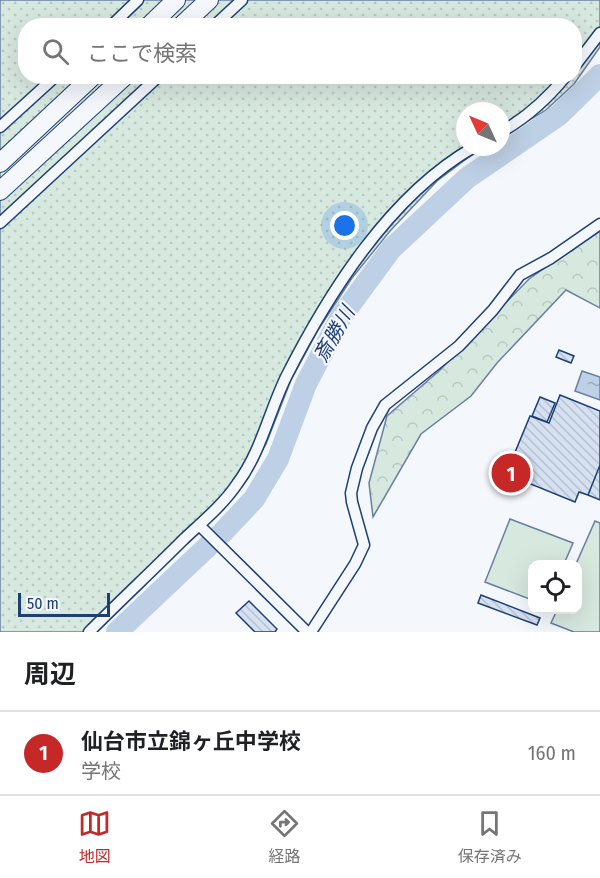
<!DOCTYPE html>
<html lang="ja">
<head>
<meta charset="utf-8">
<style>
	:root { --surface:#fff; --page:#f6f6f6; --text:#202124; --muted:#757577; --line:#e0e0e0; --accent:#c62828 }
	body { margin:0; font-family:"Fira Sans Condensed","Noto Sans JP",sans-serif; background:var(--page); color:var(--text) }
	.controls { position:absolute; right:18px; bottom:18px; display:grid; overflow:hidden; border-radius:12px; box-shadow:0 6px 24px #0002 }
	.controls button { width:54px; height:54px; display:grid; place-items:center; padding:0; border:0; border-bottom:2px solid var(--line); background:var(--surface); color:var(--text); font:30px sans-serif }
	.compass { position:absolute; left:456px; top:102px; width:54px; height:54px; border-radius:50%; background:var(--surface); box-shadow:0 6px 24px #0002; rotate:314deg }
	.scale { position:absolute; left:18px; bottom:15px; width:92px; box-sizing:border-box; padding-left:6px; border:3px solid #1d3f73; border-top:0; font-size:16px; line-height:21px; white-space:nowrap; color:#1d3f73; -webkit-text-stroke:4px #f4f7fb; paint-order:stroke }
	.you { position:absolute; left:345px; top:226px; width:21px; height:21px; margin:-15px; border:4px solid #fff; border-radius:50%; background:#1a73e8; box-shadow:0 0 0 9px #1a73e833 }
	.badge { display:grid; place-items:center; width:39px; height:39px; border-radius:50%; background:var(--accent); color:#fff; font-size:20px; font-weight:700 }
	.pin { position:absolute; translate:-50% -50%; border:3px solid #fff; box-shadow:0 2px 6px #0006 }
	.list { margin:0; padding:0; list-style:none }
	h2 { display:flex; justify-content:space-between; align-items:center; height:78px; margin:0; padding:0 24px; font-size:26px }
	h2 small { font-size:20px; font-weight:400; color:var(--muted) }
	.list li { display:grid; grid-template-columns:39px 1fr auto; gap:18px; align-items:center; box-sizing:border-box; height:84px; padding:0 24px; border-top:2px solid var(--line) }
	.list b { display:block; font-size:22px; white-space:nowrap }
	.list p { margin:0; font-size:20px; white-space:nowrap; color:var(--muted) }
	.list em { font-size:20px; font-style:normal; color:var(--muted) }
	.icon { flex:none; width:33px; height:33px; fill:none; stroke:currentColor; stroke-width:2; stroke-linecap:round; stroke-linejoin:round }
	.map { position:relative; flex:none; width:600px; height:632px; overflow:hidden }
	.search { position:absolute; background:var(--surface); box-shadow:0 6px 24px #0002; left:18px; right:18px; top:18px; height:66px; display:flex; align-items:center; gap:15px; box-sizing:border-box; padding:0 21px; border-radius:24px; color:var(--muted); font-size:22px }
	.sheet { height:162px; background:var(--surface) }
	nav { display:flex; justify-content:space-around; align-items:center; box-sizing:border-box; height:84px; border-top:2px solid var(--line); background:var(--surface); font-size:16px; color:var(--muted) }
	nav a { display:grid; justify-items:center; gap:3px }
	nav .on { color:var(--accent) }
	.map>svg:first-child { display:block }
</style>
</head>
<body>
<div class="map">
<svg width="600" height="632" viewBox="0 0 600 632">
	<defs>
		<pattern id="grass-dots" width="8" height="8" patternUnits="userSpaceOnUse" patternTransform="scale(1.5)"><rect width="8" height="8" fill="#d7e8df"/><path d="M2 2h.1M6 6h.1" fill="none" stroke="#b8c8c3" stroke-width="1.8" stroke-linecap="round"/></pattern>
		<pattern id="forest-crowns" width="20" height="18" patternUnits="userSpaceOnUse" patternTransform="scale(1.5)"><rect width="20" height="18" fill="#d7e8df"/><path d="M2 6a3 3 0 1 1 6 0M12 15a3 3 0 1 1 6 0" fill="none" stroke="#b8c8c3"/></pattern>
		<pattern id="water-ripples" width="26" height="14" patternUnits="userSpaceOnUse" patternTransform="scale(1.5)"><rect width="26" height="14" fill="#bed0e5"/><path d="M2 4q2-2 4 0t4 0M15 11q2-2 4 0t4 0" fill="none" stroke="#9aaabe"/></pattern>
		<pattern id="building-back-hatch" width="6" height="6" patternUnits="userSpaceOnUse" patternTransform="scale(1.5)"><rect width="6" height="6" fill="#d5e0f0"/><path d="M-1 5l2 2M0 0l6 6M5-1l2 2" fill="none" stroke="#b6c1d1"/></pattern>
	</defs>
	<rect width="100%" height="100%" fill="#f4f7fb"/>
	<path fill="url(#grass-dots)" stroke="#687fa3" stroke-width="1.5" fill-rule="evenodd" d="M0,0H600V47L574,84L545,111L501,136V111H465V147H482L437,181L390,231L352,278L318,330L291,380L266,444L238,491L180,550L93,632H0ZM26,26H574V76H26Z"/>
	<path fill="url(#forest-crowns)" stroke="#687fa3" stroke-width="1.5" d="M600,229V308L566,290L497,363L471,396L421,434L373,517L369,483L387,416L439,371L529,279Z"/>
	<path fill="#d7e8df" stroke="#687fa3" stroke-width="1.5" d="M510,519L573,543L564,564H532V600L485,582Z
		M595,521L600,523V632H574L551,623L557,610H578L576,564Z"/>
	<path fill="url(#water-ripples)" stroke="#687fa3" stroke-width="1.5" d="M582,371L600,377V400L575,391Z"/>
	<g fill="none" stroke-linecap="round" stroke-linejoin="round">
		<path stroke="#bed0e5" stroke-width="22" d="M117,632L222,533L254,499L278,459L306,384L341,317L391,249L467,178L559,115L600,75"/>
	</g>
	<path fill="url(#building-back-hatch)" stroke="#1d3f73" stroke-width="1.5" d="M559,350L574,356L571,363L556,357Z
		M560,395L600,411V465L588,495L579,492L575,502L506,474L530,416L549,423Z
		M540,397L555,403L547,422L532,416Z
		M600,465V500L588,495Z
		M481,595L540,618L537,625L478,603Z
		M249,601L277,629L275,632H255L236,613Z"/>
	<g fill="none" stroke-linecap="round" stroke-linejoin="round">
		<defs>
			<path id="minor" d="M111,26L138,0
				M214,26L242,0
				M574,67L600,33
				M0,127L56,76
				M501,132C526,118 548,98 566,76
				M0,223L159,76
				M199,525L307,632
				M89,632C120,601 152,571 183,540C201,523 223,505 237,484C261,452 269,412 286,377C329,292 390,195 474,147
				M311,632L355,564L364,545L352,502L351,493L357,468L372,428L385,405L459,346L493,310L520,275L551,258L600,224"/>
			<path id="trunk" d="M149,26L176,0
				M181,26L209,0
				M0,163L93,76
				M0,191L125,76"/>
		</defs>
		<use href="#minor" stroke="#1d3f73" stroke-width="13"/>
		<use href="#trunk" stroke="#1d3f73" stroke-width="20"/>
		<use href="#minor" stroke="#f4f7fb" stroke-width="10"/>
		<use href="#trunk" stroke="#f4f7fb" stroke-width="18"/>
	</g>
	<g text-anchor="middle" stroke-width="4.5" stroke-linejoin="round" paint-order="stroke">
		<g font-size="20" font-style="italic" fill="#1d3f73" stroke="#f4f7fb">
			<text transform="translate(334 334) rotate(-60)" y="7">斎勝川</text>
		</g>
	</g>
</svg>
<div class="controls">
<button><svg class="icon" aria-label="locate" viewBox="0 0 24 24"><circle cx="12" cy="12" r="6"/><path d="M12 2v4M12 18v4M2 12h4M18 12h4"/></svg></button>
</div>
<svg class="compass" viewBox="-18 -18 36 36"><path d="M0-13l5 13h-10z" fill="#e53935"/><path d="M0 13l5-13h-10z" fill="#757577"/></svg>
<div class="scale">50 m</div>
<div class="you"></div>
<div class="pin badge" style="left:511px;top:473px">1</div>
<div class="search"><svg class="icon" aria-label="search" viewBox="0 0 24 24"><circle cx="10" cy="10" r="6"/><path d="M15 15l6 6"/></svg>ここで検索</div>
</div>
<section class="sheet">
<h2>周辺<small></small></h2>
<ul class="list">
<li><span class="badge">1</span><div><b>仙台市立錦ヶ丘中学校</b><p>学校</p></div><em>160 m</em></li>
</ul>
</section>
<nav>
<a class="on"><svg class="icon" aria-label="map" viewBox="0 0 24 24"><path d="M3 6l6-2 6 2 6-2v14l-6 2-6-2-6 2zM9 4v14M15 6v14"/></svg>地図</a>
<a><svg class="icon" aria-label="directions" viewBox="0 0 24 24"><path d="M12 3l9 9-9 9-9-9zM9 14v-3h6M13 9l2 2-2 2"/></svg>経路</a>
<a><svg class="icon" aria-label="saved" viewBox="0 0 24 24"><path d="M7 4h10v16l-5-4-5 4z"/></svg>保存済み</a>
</nav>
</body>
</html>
